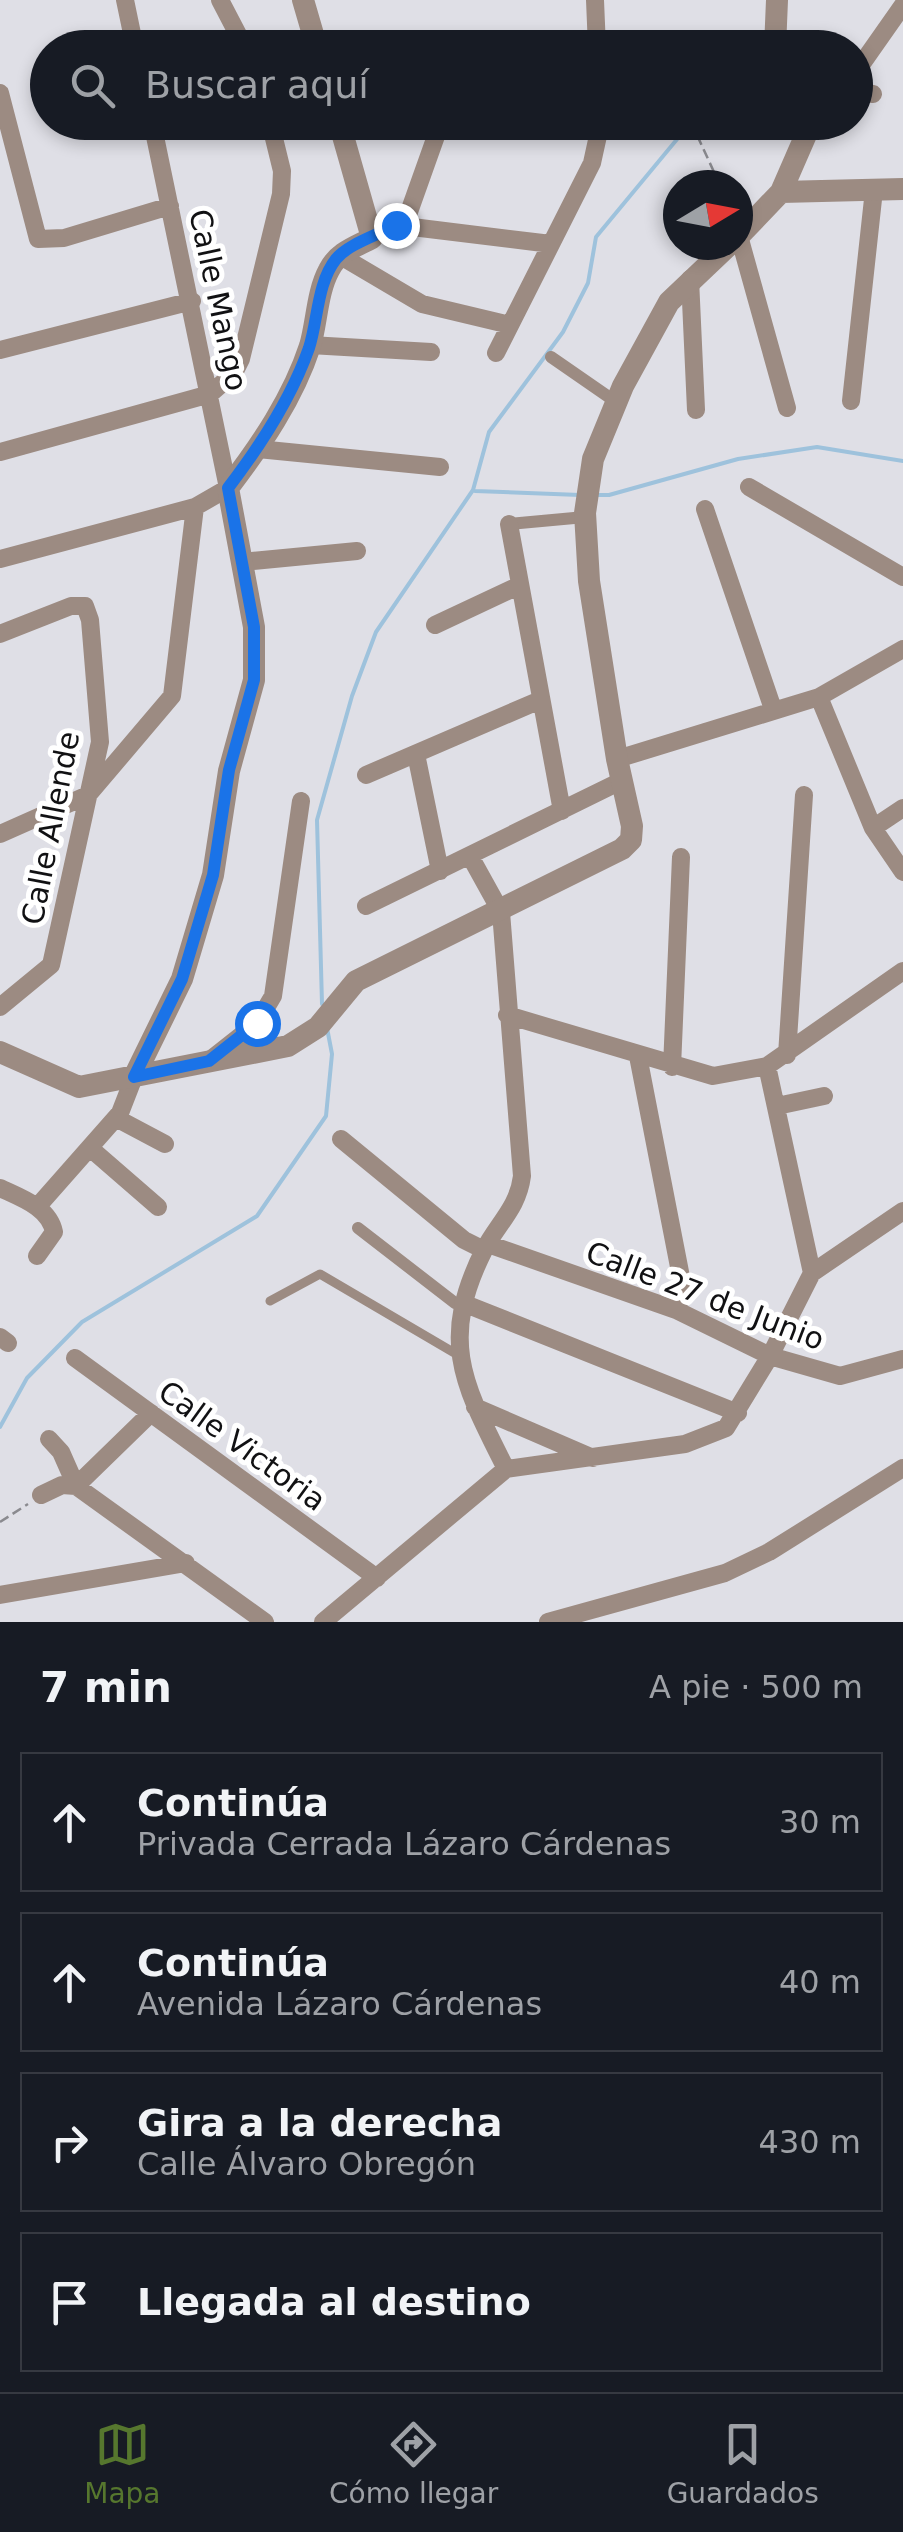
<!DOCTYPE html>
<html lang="es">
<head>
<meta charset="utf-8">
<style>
	:root { --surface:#171b24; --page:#242831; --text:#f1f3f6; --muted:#9ea1a6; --line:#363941; --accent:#56772e }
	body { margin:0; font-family:"DejaVu Sans",sans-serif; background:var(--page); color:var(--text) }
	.compass { position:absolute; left:663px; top:170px; width:90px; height:90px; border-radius:50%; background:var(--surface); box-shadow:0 5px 15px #0003; rotate:80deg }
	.stop { position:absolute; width:30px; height:30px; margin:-22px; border:8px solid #1a73e8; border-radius:50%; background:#fff }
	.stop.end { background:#1a73e8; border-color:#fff; box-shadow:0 2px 10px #0008 }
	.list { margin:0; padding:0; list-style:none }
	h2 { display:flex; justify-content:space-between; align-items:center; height:130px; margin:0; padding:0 40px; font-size:42px }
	h2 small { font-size:32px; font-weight:400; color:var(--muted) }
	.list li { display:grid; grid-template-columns:65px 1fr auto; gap:30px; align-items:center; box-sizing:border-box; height:140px; margin:0 20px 20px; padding:0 20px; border:2px solid var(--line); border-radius:0px }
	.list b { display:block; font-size:38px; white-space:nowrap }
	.list p { margin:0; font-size:32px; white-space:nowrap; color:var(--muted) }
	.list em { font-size:32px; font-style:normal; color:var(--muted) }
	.icon { flex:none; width:55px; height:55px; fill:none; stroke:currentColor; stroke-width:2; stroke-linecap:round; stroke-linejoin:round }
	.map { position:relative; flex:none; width:903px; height:1622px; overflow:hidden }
	.search { position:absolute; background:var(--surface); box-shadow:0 5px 15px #0003; left:30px; right:30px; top:30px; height:110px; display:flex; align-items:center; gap:25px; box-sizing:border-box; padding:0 35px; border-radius:55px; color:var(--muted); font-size:38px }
	.sheet { height:770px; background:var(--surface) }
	nav { display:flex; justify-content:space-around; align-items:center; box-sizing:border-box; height:140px; border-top:2px solid var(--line); background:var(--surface); font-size:28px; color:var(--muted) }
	nav a { display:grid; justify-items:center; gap:5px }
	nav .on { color:var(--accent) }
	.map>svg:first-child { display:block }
</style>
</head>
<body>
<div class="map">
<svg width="903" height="1622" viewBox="0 0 903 1622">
	<rect width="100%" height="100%" fill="#dfdfe6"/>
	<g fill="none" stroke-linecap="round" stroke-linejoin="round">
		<path stroke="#9ec2dc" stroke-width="4" d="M475,491L580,495
			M595,495H609L738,459L817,447L903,461
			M322,1004L317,820L352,696L376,632L473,490L489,432L563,332L588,283L596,237L688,126
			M0,1427L27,1378L82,1322L257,1216L326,1116L332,1054L327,1028"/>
		<path stroke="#8a8a8f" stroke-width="2.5" stroke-dasharray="10 5" stroke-linecap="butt" d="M691,122L714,172L727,185
			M738,195L746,199
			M0,1522L28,1504"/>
		<path stroke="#9c8b82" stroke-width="9" d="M270,1301L320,1274L458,1355"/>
		<path stroke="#9c8b82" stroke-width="12" d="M551,357L616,402
			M509,524L585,517
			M358,1228L455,1303H463"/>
		<path stroke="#9c8b82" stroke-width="18" d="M125,0L135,48
			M220,0L245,48
			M595,0L597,48
			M856,72L903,5
			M856,92L873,94
			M0,93L38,239L64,238L170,206
			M396,225L551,244
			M391,228L409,212L441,122
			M739,236L787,408
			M339,255L422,304L510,325
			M690,279L696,410
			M310,345L431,352
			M0,350L192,301
			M496,353L592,163L601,122
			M851,401L874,190
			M258,449L440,467
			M0,452L210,394L234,373L241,359L281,194L282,171L270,122
			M749,487L903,577
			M705,509L773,709
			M509,524L562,811
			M0,559L195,507L228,488L152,122
			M242,562L357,551
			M435,625L518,586
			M0,634L71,606H85L90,620L100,742L51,965L0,1007
			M819,697L873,828L903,872
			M416,754L440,871
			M617,759L819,697L903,649
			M366,775L538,701
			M873,828L903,808
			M0,834L88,795L172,696L195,507
			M470,856L501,912L522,1176C518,1208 498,1223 484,1250C438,1342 464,1385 506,1469
			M366,906L621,781
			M507,1015L713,1076L767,1066L903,971
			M787,1055L804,795
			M638,1056L681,1277L683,1294L676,1310
			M210,1060L257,1023L273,996L301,801
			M767,1066L812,1273
			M672,1067L681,857
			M777,1106L824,1096
			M116,1118L165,1144
			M341,1139L464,1240L484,1250
			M90,1148L158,1207
			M0,1188C21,1198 49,1207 54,1232L37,1256
			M38,1206L120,1113L134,1077
			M488,1244L676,1310L770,1356L840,1376L903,1359
			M463,1303L738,1413
			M0,1337L8,1343
			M75,1358L377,1578
			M475,1407L593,1458
			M49,1439L61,1452L76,1486L265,1622
			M41,1495L62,1485L76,1486L151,1413
			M0,1595L186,1563
			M323,1622L506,1469L685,1444L726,1428L770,1356L812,1273L903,1211
			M548,1622L725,1573L769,1552L903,1468"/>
		<path stroke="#9c8b82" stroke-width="22" d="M303,0L317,48
			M775,48L777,0
			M781,192L808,130L803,122
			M738,237L781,192L903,189
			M0,1052L79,1087L288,1046L318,1027L356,981L622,849L631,840L632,826L617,759L589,581L585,513L593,459L623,386L669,302L729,245
			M134,1077L182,979L213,875L229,771L254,680V627L228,488C261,445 293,398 310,346C317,322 317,292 329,270C338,252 355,247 372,238L339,122"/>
	</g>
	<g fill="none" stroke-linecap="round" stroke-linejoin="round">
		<path stroke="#1a73e8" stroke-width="12" d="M257,1023L209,1061L134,1077L182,979L213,875L229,770L254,680V627L228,488C261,445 291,399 309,348C318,320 317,283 336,259C348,244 378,235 396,225"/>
	</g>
	<g text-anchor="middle" stroke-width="10" stroke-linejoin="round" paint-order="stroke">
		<g font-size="30" fill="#111113" stroke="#fff">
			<text transform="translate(218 300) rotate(78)" y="10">Calle Mango</text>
			<text transform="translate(51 828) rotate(-79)" y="10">Calle Allende</text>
			<text transform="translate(705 1296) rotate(21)" y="10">Calle 27 de Junio</text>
			<text transform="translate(242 1446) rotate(36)" y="10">Calle Victoria</text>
		</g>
	</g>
</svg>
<svg class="compass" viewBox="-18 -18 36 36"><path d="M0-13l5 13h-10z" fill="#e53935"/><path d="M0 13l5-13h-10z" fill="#9ea1a6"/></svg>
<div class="stop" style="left:257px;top:1023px"></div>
<div class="stop end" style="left:396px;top:225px"></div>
<div class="search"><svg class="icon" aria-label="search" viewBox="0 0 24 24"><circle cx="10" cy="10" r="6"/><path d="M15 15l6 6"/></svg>Buscar aquí</div>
</div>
<section class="sheet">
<h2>7 min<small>A pie · 500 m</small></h2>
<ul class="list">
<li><svg class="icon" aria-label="ahead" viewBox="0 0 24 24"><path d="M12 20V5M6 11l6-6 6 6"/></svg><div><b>Continúa</b><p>Privada Cerrada Lázaro Cárdenas</p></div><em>30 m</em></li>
<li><svg class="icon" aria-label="ahead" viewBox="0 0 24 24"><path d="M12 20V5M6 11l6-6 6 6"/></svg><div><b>Continúa</b><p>Avenida Lázaro Cárdenas</p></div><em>40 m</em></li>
<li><svg class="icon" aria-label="right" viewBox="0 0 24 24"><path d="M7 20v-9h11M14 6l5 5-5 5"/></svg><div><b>Gira a la derecha</b><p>Calle Álvaro Obregón</p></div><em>430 m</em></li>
<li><svg class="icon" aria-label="arrive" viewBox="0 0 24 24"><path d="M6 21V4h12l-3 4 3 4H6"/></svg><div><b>Llegada al destino</b></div></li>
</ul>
</section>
<nav>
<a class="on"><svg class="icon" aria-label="map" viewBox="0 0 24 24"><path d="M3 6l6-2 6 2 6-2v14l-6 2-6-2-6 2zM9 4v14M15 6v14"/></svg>Mapa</a>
<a><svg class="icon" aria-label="directions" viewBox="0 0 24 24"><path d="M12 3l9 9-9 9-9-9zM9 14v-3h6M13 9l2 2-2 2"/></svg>Cómo llegar</a>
<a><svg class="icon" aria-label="saved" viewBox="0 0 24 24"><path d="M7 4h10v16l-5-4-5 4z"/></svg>Guardados</a>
</nav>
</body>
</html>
